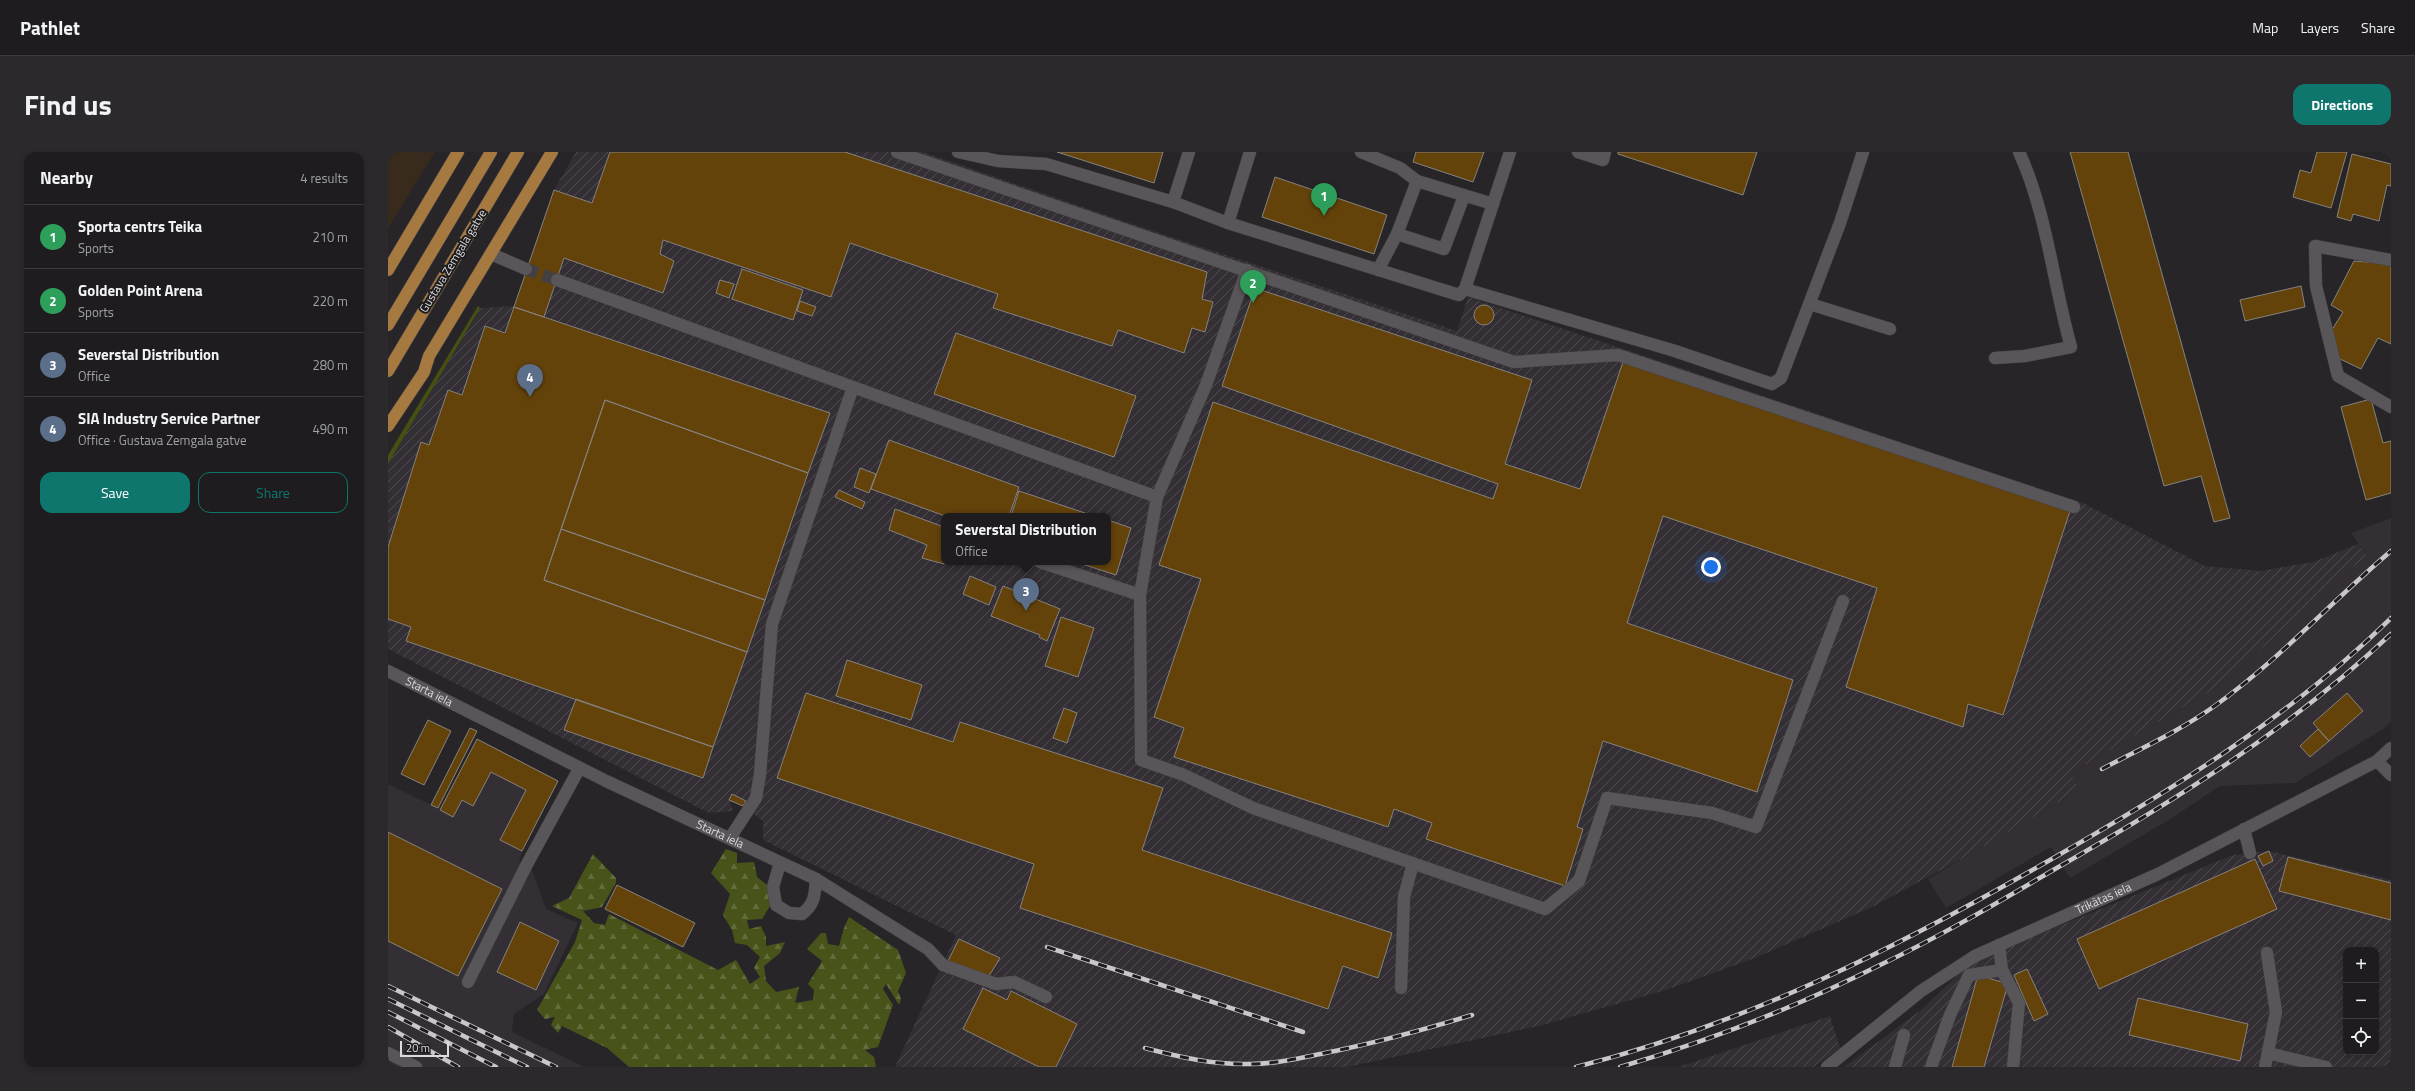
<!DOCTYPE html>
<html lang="en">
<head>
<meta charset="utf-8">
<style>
	:root { --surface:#1e1c1e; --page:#2b292b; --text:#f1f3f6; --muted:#a1a1a4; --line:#3c3a3c; --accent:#0f766e }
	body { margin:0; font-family:"Titillium Web",sans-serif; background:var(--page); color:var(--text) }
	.controls { position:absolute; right:12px; bottom:12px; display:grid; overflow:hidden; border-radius:8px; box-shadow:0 2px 6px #0003 }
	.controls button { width:36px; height:36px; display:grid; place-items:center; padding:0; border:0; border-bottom:1px solid var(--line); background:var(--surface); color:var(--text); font:20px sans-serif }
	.scale { position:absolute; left:12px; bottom:10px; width:49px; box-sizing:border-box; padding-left:4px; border:2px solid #dcdbdd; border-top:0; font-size:11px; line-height:14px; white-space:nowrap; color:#dcdbdd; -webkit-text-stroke:3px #1e1c1f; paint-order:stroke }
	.you { position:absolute; left:1323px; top:415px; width:14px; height:14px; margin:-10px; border:3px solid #fff; border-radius:50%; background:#1a73e8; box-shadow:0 0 0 6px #1a73e833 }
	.badge { display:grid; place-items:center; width:26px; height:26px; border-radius:50%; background:var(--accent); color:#fff; font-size:13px; font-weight:700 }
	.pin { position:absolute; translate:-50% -33px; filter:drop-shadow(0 1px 2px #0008) }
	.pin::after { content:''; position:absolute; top:21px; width:14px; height:12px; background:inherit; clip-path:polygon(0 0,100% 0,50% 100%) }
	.popup { position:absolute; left:553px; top:361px; width:170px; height:52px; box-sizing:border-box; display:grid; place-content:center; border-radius:8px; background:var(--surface); filter:drop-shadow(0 1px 3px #0005); font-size:13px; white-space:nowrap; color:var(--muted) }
	.popup b { font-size:15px; color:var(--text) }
	.popup::after { content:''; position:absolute; left:50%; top:100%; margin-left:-8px; border:8px solid transparent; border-top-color:var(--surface) }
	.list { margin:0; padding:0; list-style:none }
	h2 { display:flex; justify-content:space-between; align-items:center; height:52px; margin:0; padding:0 16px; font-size:17px }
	h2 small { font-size:13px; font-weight:400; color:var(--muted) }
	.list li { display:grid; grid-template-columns:26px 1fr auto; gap:12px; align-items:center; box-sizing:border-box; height:64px; padding:0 16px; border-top:1px solid var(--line) }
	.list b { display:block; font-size:15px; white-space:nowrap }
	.list p { margin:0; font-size:13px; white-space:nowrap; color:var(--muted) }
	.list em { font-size:13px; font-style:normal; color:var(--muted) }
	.actions { display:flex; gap:8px; padding:12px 16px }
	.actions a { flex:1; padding:9px 0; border:1px solid var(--accent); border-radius:12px; text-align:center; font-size:14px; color:var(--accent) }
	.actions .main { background:var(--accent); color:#fff }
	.icon { flex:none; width:22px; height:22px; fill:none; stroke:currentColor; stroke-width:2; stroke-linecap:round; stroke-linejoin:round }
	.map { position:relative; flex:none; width:2003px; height:915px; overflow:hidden; border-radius:12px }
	header { display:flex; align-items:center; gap:24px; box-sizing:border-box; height:56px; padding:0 20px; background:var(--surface); border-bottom:1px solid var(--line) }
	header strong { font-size:19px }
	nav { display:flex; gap:22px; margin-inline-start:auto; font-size:14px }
	.intro { display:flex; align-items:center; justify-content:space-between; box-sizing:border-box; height:96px; padding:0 24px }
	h1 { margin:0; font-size:28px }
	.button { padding:10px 18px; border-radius:12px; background:var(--accent); color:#fff; font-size:14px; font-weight:700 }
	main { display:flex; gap:24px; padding:0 24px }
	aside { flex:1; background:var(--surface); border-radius:12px; box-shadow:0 2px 6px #0003 }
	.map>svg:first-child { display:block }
</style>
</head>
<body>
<header>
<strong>Pathlet</strong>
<nav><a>Map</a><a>Layers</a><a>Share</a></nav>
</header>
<div class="intro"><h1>Find us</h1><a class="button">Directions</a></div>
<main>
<aside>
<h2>Nearby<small>4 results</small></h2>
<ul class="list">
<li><span class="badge" style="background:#2e9e5b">1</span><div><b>Sporta centrs Teika</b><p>Sports</p></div><em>210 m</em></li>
<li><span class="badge" style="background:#2e9e5b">2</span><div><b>Golden Point Arena</b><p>Sports</p></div><em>220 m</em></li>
<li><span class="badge" style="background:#5c6f8a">3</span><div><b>Severstal Distribution</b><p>Office</p></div><em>280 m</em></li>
<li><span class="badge" style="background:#5c6f8a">4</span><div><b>SIA Industry Service Partner</b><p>Office · Gustava Zemgala gatve</p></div><em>490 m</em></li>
</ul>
<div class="actions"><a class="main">Save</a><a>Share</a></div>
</aside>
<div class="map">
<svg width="2003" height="915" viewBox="0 0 2003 915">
	<defs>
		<pattern id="industrial-furrows" width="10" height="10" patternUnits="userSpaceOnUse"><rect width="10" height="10" fill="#342e35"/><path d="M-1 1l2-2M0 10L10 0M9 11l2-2" fill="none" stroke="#514c52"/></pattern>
		<pattern id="forest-firs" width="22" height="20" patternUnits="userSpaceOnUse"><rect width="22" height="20" fill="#48531a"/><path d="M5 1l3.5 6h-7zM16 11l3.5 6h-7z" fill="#626b3b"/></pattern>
	</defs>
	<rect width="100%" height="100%" fill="#282528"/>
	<path fill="#382b1d" d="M0,0H47L0,76Z"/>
	<path fill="url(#industrial-furrows)" fill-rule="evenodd" d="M188,0H535L744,72L1069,179L1080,145L1695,351L1817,414L1872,419L1925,410L1970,392L1981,406L1965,415L1833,533L1683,621L1692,637L1594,696L1484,755L1367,806L1278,838L1151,874L959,915H507L568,783L375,688V669L355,654L342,648L345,659L321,661L0,497V312L92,156L126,154L166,38ZM556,364H720V410H556Z
		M1881,699L2003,728V915H1456L1533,858L1571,822L1595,805L1845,703ZM1958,798H1988V900H1958Z
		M1442,864L1452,896L1426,915H1291Z"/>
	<path fill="#342e35" d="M2003,366V570L1995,577L1907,631L1832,634L1784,666L1682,726L1663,695L1558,756L1540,727L1691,638L1683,621L1833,533L1965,415L1980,406L1963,381Z
		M89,587L170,629L134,699L131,710L144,718L158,757L190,771L156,842L126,862L124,880L196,915H0V632L52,657Z"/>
	<path fill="#465111" d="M90,154L92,156L0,312V303Z"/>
	<path fill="url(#forest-firs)" d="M338,697L349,701V711L366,710L369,725L379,733L385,749L374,767L359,768L361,777L373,774L378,785V794L397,790L392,801L376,814L378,829L388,840L411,835L407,851L425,848L426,838L420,832L434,809L419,797L433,781H438L440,792L451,794L456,776L461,765L510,798L518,821L510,839L513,847L511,853L498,832L495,837L505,853L490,895L477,898L486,905L488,915H241L219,896L174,874L170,881L163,873L167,865L157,867L149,858L187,790L194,768L164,754L181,746L205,702L228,726V731L214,755L195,759L206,771L217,773L221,762L330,818L348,808L362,832L372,825L366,816L372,805L359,793L347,791L344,778L335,763L342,742L323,721Z"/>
	<path fill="#64430b" stroke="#85827e" d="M222,0H457L819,120L814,147L825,150L817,180L804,176L796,201L730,178L724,194L605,156L610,142L462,91L443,145L275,88L272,102L286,109L275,141L176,106L156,165L126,155L166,38L204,51Z
		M669,0H775L766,31Z
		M1028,0H1096L1085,30L1025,10Z
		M1230,0H1369L1355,43L1230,2Z
		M1682,0H1740L1842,366L1826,370L1813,324L1776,334Z
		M1929,0H1959L1943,56L1905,45L1912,18L1923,21Z
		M1964,2L2003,12V34L1999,33L1991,69L1965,62L1963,69L1949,65Z
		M887,25L999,63L986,102L874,65Z
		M1966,109L2003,112V192L1990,186L1973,217L1952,207L1942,181L1955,160L1943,153Z
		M354,117L415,138L405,168L344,147Z
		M332,128L346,132L341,146L328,141Z
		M1913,134L1917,155L1857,169L1852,148Z
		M867,136L1144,228L1117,312L1192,337L1235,210L1682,359L1615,563L1580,552L1575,575L1458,535L1489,436L1275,364L1239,471L1405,528L1369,640L1215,589L1189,675L1195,677L1177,734L1038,687L1044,671L1006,657L1000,675L786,605L796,576L766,565L813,427L771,413L825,250L1105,347L1110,332L834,234Z
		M412,149L428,155L424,164L409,159Z
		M1086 163a10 10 0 1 1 20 0a10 10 0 1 1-20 0Z
		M126,155L442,261L420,321L217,248L156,428L359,500L325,595L18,489L23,475L0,467V395L33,290L41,293L60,238L74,243L97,174L117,181Z
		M568,181L748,244L726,305L546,242Z
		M1983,247L1995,291L2003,289V341L1978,348L1953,255Z
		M217,248L420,321L377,448L173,377Z
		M501,288L631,335L621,364H557L483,337Z
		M472,316L488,322L481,341L466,335Z
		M451,338L477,350L474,357L447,345Z
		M631,339L706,364H623Z
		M507,357L556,375V412L534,406L539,393L501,378Z
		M720,368L743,376L728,423L688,410H720Z
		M173,377L377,448L359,500L156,428Z
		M582,424L608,435L601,453L575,442Z
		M615,434L672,457L659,489L651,485L652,483L603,464Z
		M673,465L706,476L690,525L657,514Z
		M459,508L534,533L523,568L448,544Z
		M418,541L565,590L572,570L775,636L754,698L1004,781L990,826L955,814L940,857L632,756L646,712L389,626Z
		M1959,541L1975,559L1941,589L1925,571Z
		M188,547L325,595L315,626L176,578Z
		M676,556L689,561L679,591L665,586Z
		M40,568L63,579L36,633L13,622Z
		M82,576L89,579L50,656L43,653Z
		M1930,577L1941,589L1922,605L1912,594Z
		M89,587L170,629L134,699L112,688L138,638L103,620L85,654L74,648L65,665L52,658Z
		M344,642L358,649L355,654L341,648Z
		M0,680L114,737L70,824L0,789Z
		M1881,699L1885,709L1875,714L1870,704Z
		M1900,705L2003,731V768L1891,739Z
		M1867,707L1889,757L1711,837L1689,787Z
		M229,733L307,771L295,795L217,757Z
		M132,770L171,789L148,838L109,820Z
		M571,787L612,806L601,824L560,809Z
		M1639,817L1660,862L1646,869L1626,823Z
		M1590,823L1620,832L1596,915H1564Z
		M595,836L619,848L623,839L689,872L668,915H651L575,877Z
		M1750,846L1860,872L1852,909L1741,883Z"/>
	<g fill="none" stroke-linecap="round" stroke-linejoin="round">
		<path stroke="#434043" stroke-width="12" stroke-dasharray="12 6" stroke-linecap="butt" d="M138,117L169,128"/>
		<defs>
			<g id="minor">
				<path d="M509,0L1126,210L1230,203L1686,355"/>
				<path d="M570,0L610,9L658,12L785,50L840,71L1071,143L1077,137L1122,0"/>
				<path d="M973,0L1012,16L1029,29L1105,52"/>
				<path d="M1190,0L1215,8L1217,0"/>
				<path d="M785,50L801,0"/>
				<path d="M840,71L862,0"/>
				<path d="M1009,82L1056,97L1076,44"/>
				<path d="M103,102L138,117"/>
				<path d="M2003,108L1927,94L1928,134L1950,224L2003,255"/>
				<path d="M859,118L818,233L769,345L752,443L753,608L796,623L865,656L1157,757L1191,729L1219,646L1324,661L1368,675L1455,449"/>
				<path d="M990,118L1009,82L1029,29"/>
				<path d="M169,128L769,345"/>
				<path d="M1077,137L1287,199L1384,232L1393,226L1452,71L1475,0"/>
				<path d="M1422,152L1502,177"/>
				<path d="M1607,206L1637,204L1683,195C1665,131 1659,61 1631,0"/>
				<path d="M652,410L752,443"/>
				<path id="s1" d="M0,519L218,629L428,727L540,797L555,813L608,832L626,830L658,845"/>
				<path d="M1989,609L2003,623"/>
				<path d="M1856,677L1862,701"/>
				<path d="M342,686L368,646L372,622L384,472L465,235"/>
				<path d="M392,711L385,735L388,753L401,761L414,762C427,752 427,742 428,727"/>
				<path d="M1611,793L1614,818L1631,851L1625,915"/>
				<path d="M80,830L138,714L191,617"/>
				<path d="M1013,836L1016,745L1025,711"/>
				<path d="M0,901L28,915"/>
				<path d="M1880,901L1938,915"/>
				<path id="s2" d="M1439,915L1533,839L1587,804L1770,722L1989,609L2003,596"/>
				<path d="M1507,915L1516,883"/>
				<path d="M1543,915L1562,863L1581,823L1614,818"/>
				<path d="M1877,915L1888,860L1879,801"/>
			</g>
			<path id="major" d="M0,118L70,0
				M0,173L103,0
				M0,219L130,0
				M0,274L36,220L41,204L164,0"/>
		</defs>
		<use href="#minor" stroke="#454346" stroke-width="13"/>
		<use href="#major" stroke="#454346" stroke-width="13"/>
		<use href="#minor" stroke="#595659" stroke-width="12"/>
		<use href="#major" stroke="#a5793f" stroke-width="12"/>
		<defs>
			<path id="rail" d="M1714,617C1752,597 1792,579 1828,553C1891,508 1944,449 2003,399
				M659,795L915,880
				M0,834L168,915
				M0,847L139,915
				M0,860L108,915
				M0,875L70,915
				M757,896C791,905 826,913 862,912C887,912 912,906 937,901C987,891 1035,878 1084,863
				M1188,915C1361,871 1508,796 1662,708C1784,638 1902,565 2003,466
				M1232,915C1321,889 1408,855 1490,814C1551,785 1609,751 1667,717C1788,648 1901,578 2003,482"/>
		</defs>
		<use href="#rail" stroke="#c8c7c9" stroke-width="4.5"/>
		<use href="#rail" stroke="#1e1c1f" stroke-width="3" stroke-dasharray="9" stroke-linecap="butt"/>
	</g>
	<g text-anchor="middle" stroke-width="4" stroke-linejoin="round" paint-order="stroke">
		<g font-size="12" fill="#dcdbdd" stroke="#1e1c1f">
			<text transform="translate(65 109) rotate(-59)" y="4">Gustava Zemgala gatve</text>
			<text dy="4" stroke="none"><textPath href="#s1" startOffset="46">Starta iela</textPath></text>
			<text dy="4" stroke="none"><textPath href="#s1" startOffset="370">Starta iela</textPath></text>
			<text dy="4" stroke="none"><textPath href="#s2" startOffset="326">Trikātas iela</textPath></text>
		</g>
	</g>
</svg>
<div class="controls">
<button>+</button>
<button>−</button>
<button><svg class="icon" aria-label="locate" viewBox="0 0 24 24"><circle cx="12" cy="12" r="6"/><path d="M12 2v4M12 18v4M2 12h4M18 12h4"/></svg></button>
</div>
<div class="scale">20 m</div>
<div class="you"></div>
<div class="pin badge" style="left:936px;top:64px;background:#2e9e5b">1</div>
<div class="pin badge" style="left:865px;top:151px;background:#2e9e5b">2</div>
<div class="pin badge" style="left:638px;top:459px;background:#5c6f8a">3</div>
<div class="popup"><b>Severstal Distribution</b>Office</div>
<div class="pin badge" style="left:142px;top:245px;background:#5c6f8a">4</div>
</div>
</main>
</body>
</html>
